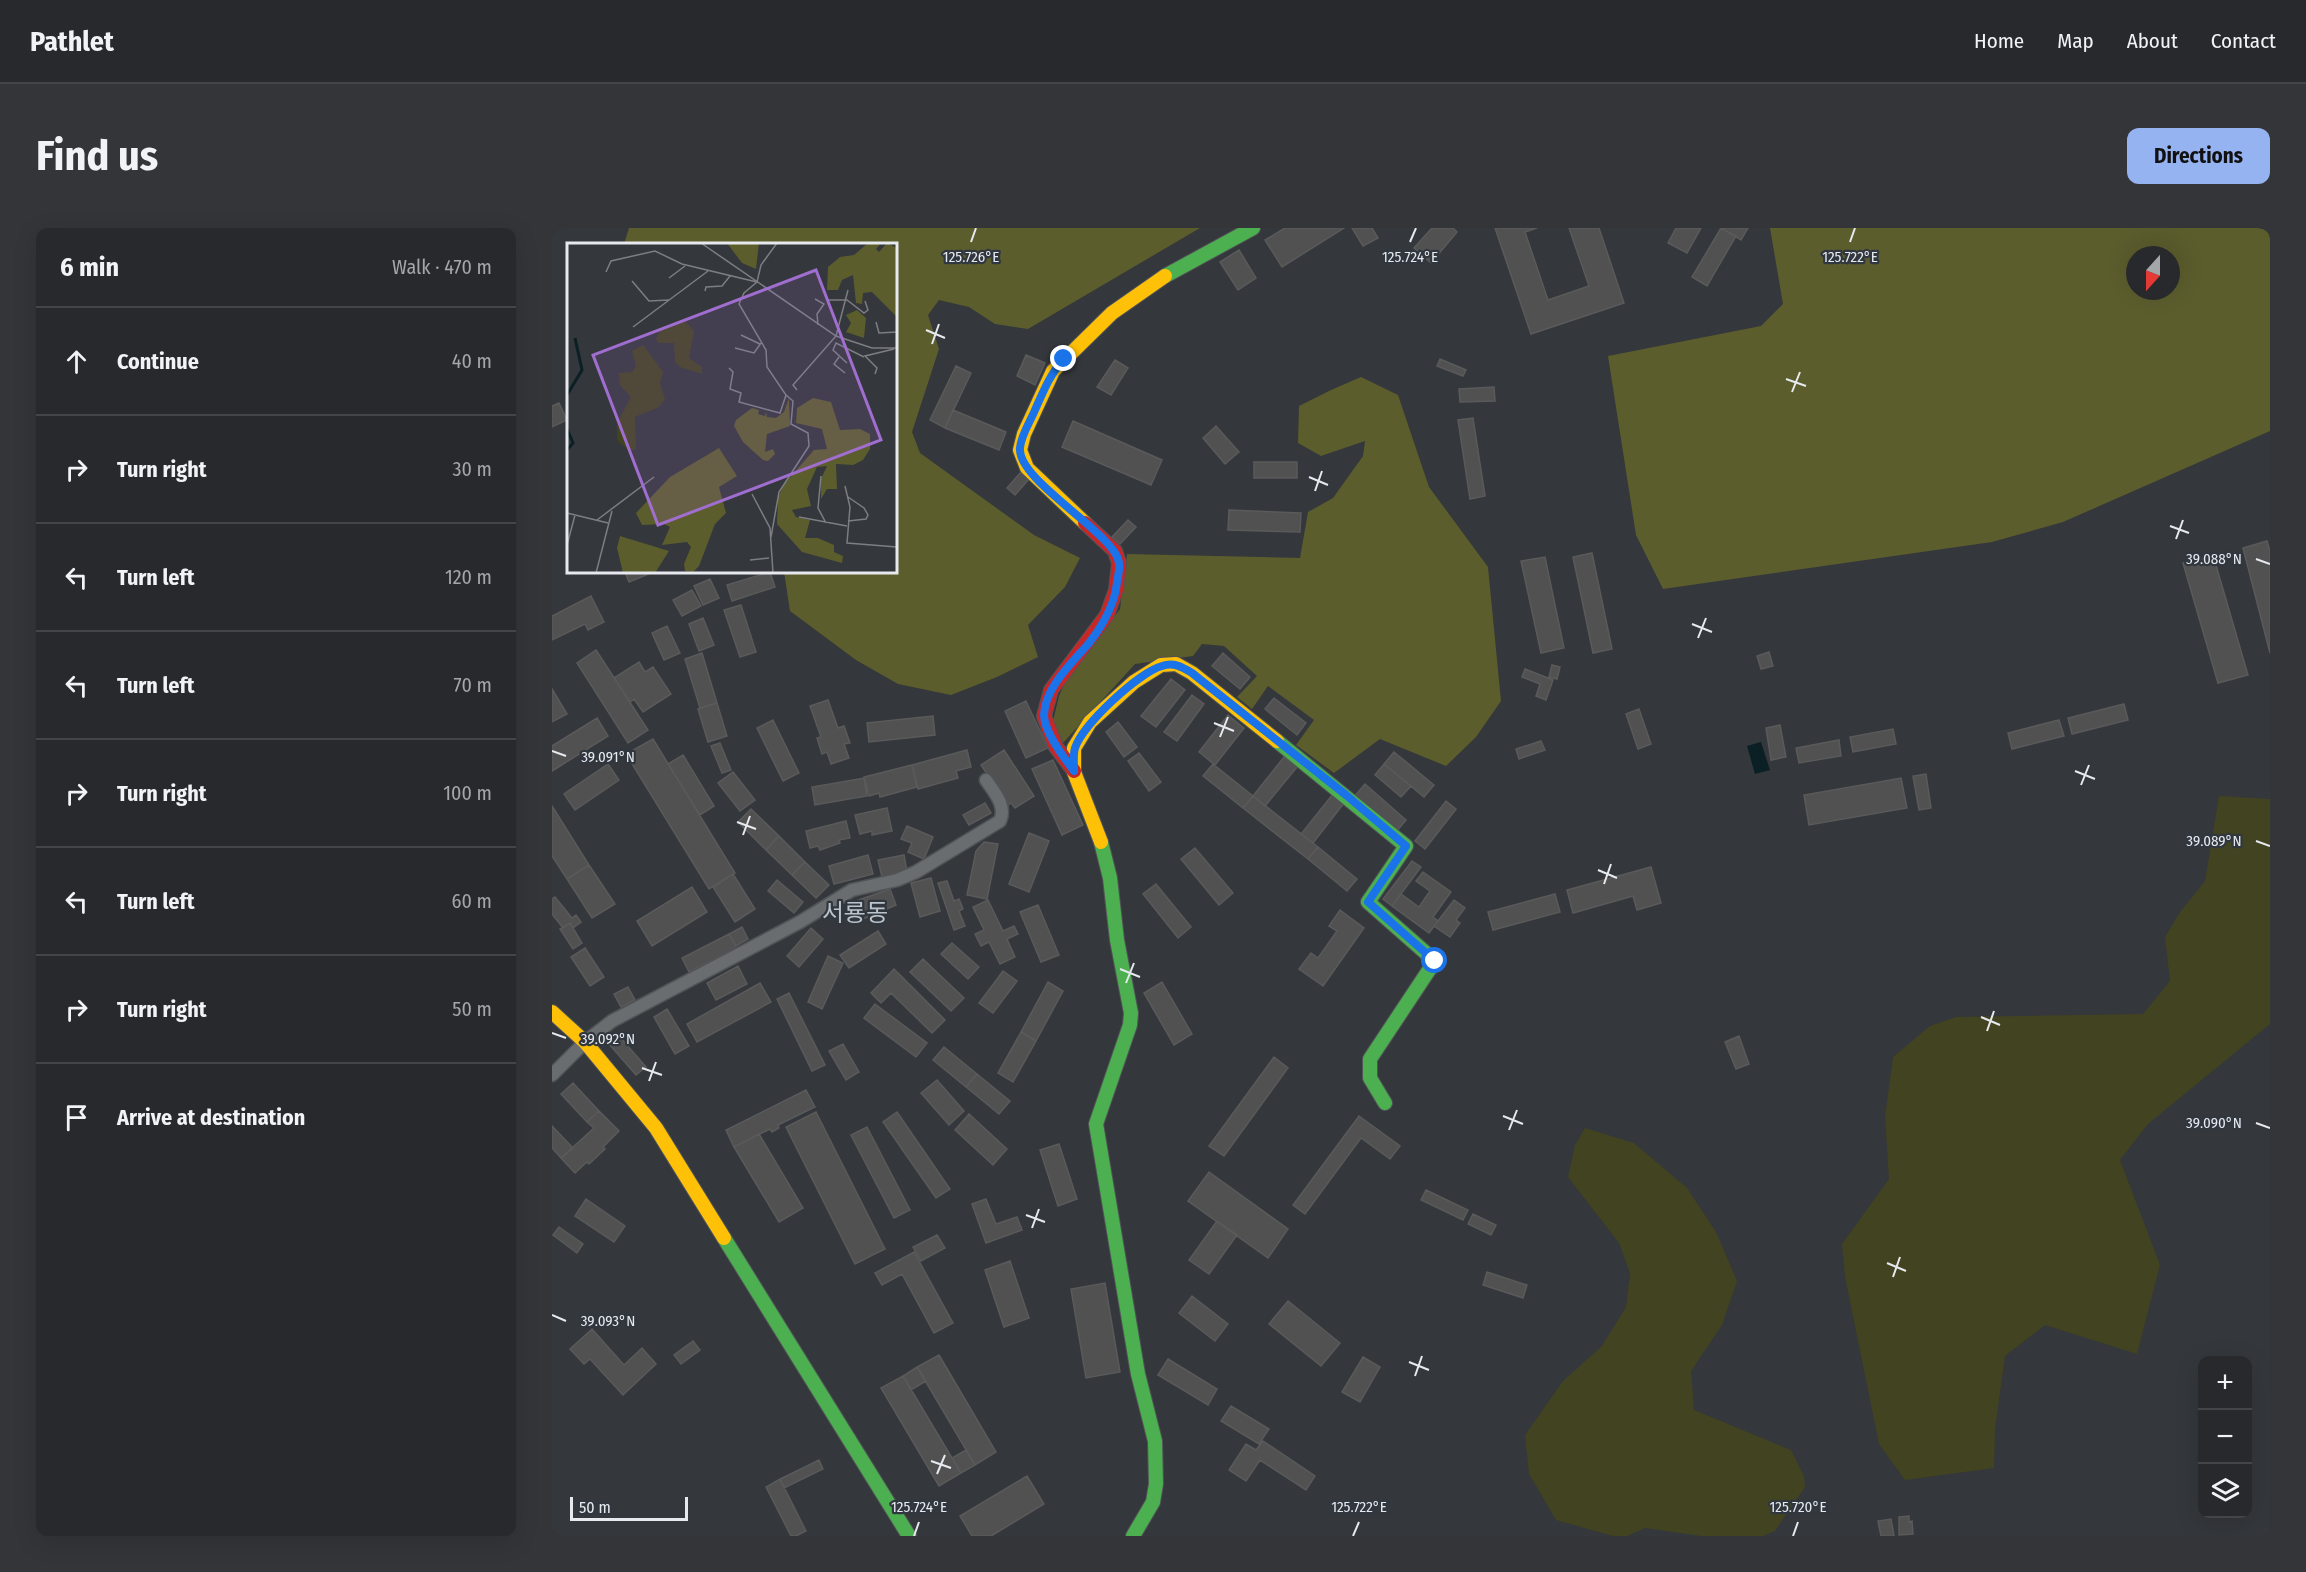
<!DOCTYPE html>
<html lang="en">
<head>
<meta charset="utf-8">
<style>
	:root { --surface:#27292c; --page:#333538; --text:#f1f3f6; --muted:#a4a6a9; --line:#434548; --accent:#95b2f1 }
	body { margin:0; font-family:"Fira Sans Condensed","Noto Sans KR",sans-serif; background:var(--page); color:var(--text) }
	.controls { position:absolute; right:18px; bottom:18px; display:grid; overflow:hidden; border-radius:12px; box-shadow:0 6px 24px #0002 }
	.controls button { width:54px; height:54px; display:grid; place-items:center; padding:0; border:0; border-bottom:2px solid var(--line); background:var(--surface); color:var(--text); font:30px sans-serif }
	.compass { position:absolute; left:1574px; top:18px; width:54px; height:54px; border-radius:50%; background:var(--surface); box-shadow:0 6px 24px #0002; rotate:201deg }
	.scale { position:absolute; left:18px; bottom:15px; width:118px; box-sizing:border-box; padding-left:6px; border:3px solid #e6e9ee; border-top:0; font-size:16px; line-height:21px; white-space:nowrap; color:#e6e9ee; -webkit-text-stroke:4px #31373e; paint-order:stroke }
	.stop { position:absolute; width:18px; height:18px; margin:-14px; border:4px solid #1a73e8; border-radius:50%; background:#fff }
	.stop.end { background:#1a73e8; border-color:#fff; box-shadow:0 2px 6px #0008 }
	.list { margin:0; padding:0; list-style:none }
	h2 { display:flex; justify-content:space-between; align-items:center; height:78px; margin:0; padding:0 24px; font-size:26px }
	h2 small { font-size:20px; font-weight:400; color:var(--muted) }
	.list li { display:grid; grid-template-columns:39px 1fr auto; gap:18px; align-items:center; box-sizing:border-box; height:108px; padding:0 24px; border-top:2px solid var(--line) }
	.list b { display:block; font-size:22px; white-space:nowrap }
	.list em { font-size:20px; font-style:normal; color:var(--muted) }
	.icon { flex:none; width:33px; height:33px; fill:none; stroke:currentColor; stroke-width:2; stroke-linecap:round; stroke-linejoin:round }
	.map { position:relative; flex:none; width:1718px; height:1308px; overflow:hidden; border-radius:12px }
	header { display:flex; align-items:center; gap:36px; box-sizing:border-box; height:84px; padding:0 30px; background:var(--surface); border-bottom:2px solid var(--line) }
	header strong { font-size:28px }
	nav { display:flex; gap:33px; margin-inline-start:auto; font-size:21px }
	.intro { display:flex; align-items:center; justify-content:space-between; box-sizing:border-box; height:144px; padding:0 36px }
	h1 { margin:0; font-size:42px }
	.button { padding:15px 27px; border-radius:12px; background:var(--accent); color:#111; font-size:21px; font-weight:700 }
	main { display:flex; gap:36px; padding:0 36px }
	aside { flex:1; background:var(--surface); border-radius:12px; box-shadow:0 6px 24px #0002 }
	.map>svg:first-child { display:block }
</style>
</head>
<body>
<header>
<strong>Pathlet</strong>
<nav><a>Home</a><a>Map</a><a>About</a><a>Contact</a></nav>
</header>
<div class="intro"><h1>Find us</h1><a class="button">Directions</a></div>
<main>
<aside>
<h2>6 min<small>Walk · 470 m</small></h2>
<ul class="list">
<li><svg class="icon" aria-label="ahead" viewBox="0 0 24 24"><path d="M12 20V5M6 11l6-6 6 6"/></svg><div><b>Continue</b></div><em>40 m</em></li>
<li><svg class="icon" aria-label="right" viewBox="0 0 24 24"><path d="M7 20v-9h11M14 6l5 5-5 5"/></svg><div><b>Turn right</b></div><em>30 m</em></li>
<li><svg class="icon" aria-label="left" viewBox="0 0 24 24"><path d="M17 20v-9H6M10 6l-5 5 5 5"/></svg><div><b>Turn left</b></div><em>120 m</em></li>
<li><svg class="icon" aria-label="left" viewBox="0 0 24 24"><path d="M17 20v-9H6M10 6l-5 5 5 5"/></svg><div><b>Turn left</b></div><em>70 m</em></li>
<li><svg class="icon" aria-label="right" viewBox="0 0 24 24"><path d="M7 20v-9h11M14 6l5 5-5 5"/></svg><div><b>Turn right</b></div><em>100 m</em></li>
<li><svg class="icon" aria-label="left" viewBox="0 0 24 24"><path d="M17 20v-9H6M10 6l-5 5 5 5"/></svg><div><b>Turn left</b></div><em>60 m</em></li>
<li><svg class="icon" aria-label="right" viewBox="0 0 24 24"><path d="M7 20v-9h11M14 6l5 5-5 5"/></svg><div><b>Turn right</b></div><em>50 m</em></li>
<li><svg class="icon" aria-label="arrive" viewBox="0 0 24 24"><path d="M6 21V4h12l-3 4 3 4H6"/></svg><div><b>Arrive at destination</b></div></li>
</ul>
</aside>
<div class="map">
<svg width="1718" height="1308" viewBox="0 0 1718 1308">
	<rect width="100%" height="100%" fill="#34373b"/>
	<path fill="#424320" d="M1667,568L1718,571V796L1596,896L1568,932L1608,1037L1585,1126L1493,1097L1453,1128L1443,1201L1442,1240L1353,1252L1327,1216L1293,1049L1290,1016L1337,951L1333,889L1341,829L1378,798L1404,789L1591,786L1618,753L1613,709L1628,684L1653,653Z
		M1033,900L1082,915L1135,960L1164,1004L1185,1053L1170,1097L1139,1143L1142,1182L1239,1222L1252,1248L1253,1259L1223,1303L1211,1308H1149L1093,1300L1075,1308H1061L1004,1292L977,1246L973,1207L1011,1153L1050,1118L1074,1079L1078,1045L1067,1015L1016,949L1023,917Z"/>
	<path fill="#5c5d2d" fill-rule="evenodd" d="M77,0H648L476,101L443,96L417,79L387,72L376,87L387,121L360,204L368,225L482,307L528,330L513,359L476,397L486,429L445,449L399,467L346,456L304,432L238,383L232,344H344V16H72Z
		M1218,0H1706L1718,2V203L1511,294L1440,314L1111,361L1084,307L1056,128L1209,98L1231,76ZM1583,27H1619V63H1583Z
		M809,149L846,167L877,259L936,339L949,473L924,509L894,538L828,511L782,545L744,517L762,492L716,458L700,481L685,469L705,448L672,418L650,416L641,428L583,436L511,515L501,493L507,468L518,444L539,420L568,381L575,326L748,330L756,284L781,270L811,228L813,213L769,228L746,215L747,178L779,162Z"/>
	<path fill="#0a2025" d="M1209,514L1218,542L1203,546L1195,518Z"/>
	<path fill="#515152" stroke="#5a5a5b" stroke-width="1.5" d="M733,0H792L730,39L713,12Z
		M800,0H820L826,10L811,18Z
		M880,0H901L905,4L879,35L862,20Z
		M943,0H985L973,4L996,72L1037,58L1017,0H1047L1072,75L979,106Z
		M1124,0H1149L1135,25L1116,15Z
		M1169,0H1196L1189,12Z
		M1169,0L1184,8L1155,58L1140,49Z
		M687,22L704,50L686,62L668,34Z
		M474,127L493,135L483,157L465,148Z
		M888,131L914,142L911,148L885,138Z
		M563,132L576,140L559,167L545,159Z
		M404,138L419,145L393,200L378,192Z
		M942,159L943,173L908,174L907,161Z
		M7,175L15,192L0,199V178Z
		M401,182L454,204L447,222L393,200Z
		M921,190L933,268L918,271L906,192Z
		M521,193L610,232L599,257L510,219Z
		M664,198L687,224L673,236L651,210Z
		M702,234H745V250H702Z
		M469,244L477,251L463,267L455,260Z
		M677,282L749,285L748,304L676,302Z
		M576,292L584,299L568,316L560,309Z
		M1715,313L1718,323V425L1691,320Z
		M1040,325L1060,421L1041,425L1021,329Z
		M1661,327L1696,447L1666,455L1631,335Z
		M993,329L1012,420L989,425L969,333Z
		M73,344H99V345L77,354Z
		M218,344L223,359L180,373L175,357Z
		M158,351L167,370L151,377L142,358Z
		M140,362L149,378L130,388L121,372Z
		M39,368L52,394L36,402L33,396L0,412V388Z
		M189,377L204,424L188,429L172,382Z
		M151,390L162,417L147,423L137,396Z
		M115,398L128,425L112,432L100,405Z
		M44,422L96,502L76,515L25,435Z
		M1217,424L1221,438L1209,441L1205,428Z
		M150,425L165,475L148,480L133,431Z
		M671,425L698,449L688,461L660,438Z
		M87,434L93,444L101,439L119,466L91,484L82,471L78,474L62,450Z
		M1000,437L1008,439L1005,451L997,449Z
		M973,441L1001,452L994,472L984,468L988,456L970,449Z
		M619,451L633,462L604,499L589,488Z
		M0,461L15,486L0,494Z
		M640,467L652,476L625,513L612,504Z
		M722,470L754,495L745,507L713,481Z
		M276,472L286,500L292,498L298,515L292,516L297,530L279,536L275,524L270,526L265,510L269,509L258,478Z
		M474,473L496,520L474,530L453,483Z
		M165,475L175,508L156,514L146,481Z
		M1572,476L1576,492L1520,506L1516,490Z
		M1087,481L1099,516L1086,521L1074,486Z
		M676,487L692,500L663,537L647,524Z
		M381,488L383,507L317,514L315,495Z
		M45,490L56,508L0,543V518Z
		M221,492L247,545L231,553L205,500Z
		M1507,492L1512,508L1460,521L1456,505Z
		M566,494L585,519L572,529L554,504Z
		M1228,497L1234,529L1219,532L1214,500Z
		M1341,501L1344,516L1301,524L1298,509Z
		M101,511L183,645L157,661L74,526Z
		M1287,512L1289,528L1247,535L1244,520Z
		M989,513L993,522L967,531L964,521Z
		M168,515L179,542L170,545L159,518Z
		M415,522L419,539L404,543L406,550L366,561L360,537Z
		M452,522L482,568L463,580L459,575L456,577L429,537Z
		M842,524L882,557L872,569L832,536Z
		M587,525L609,554L597,563L576,533Z
		M131,527L162,578L148,587L116,536Z
		M732,529L745,539L713,578L701,568Z
		M501,532L531,597L510,607L480,541Z
		M56,536L67,552L23,582L12,566Z
		M661,536L701,568L691,580L651,548Z
		M832,536L859,558L849,569L823,547Z
		M360,537L365,559L328,569L327,565L317,568L312,549Z
		M181,544L203,572L188,583L166,555Z
		M1374,546L1379,580L1367,582L1361,548Z
		M312,550L315,568L263,577L260,559Z
		M1349,550L1355,580L1257,597L1252,567Z
		M813,556L854,592L844,604L802,569Z
		M781,566L792,575L761,615L749,606Z
		M701,568L766,619L756,631L691,580Z
		M894,573L904,581L873,621L863,613Z
		M433,575L439,585L417,597L411,587Z
		M0,578L37,637L15,651L0,628Z
		M335,580L340,603L320,607V603L308,606L303,587Z
		M199,581L227,608L214,622L186,594Z
		M294,593L298,610L287,612L288,615L268,622L266,618L258,620L254,603Z
		M355,598L381,609L372,631L356,624L360,615L349,611Z
		M477,605L497,613L477,664L457,656Z
		M227,608L253,634L240,647L214,622Z
		M432,614L446,616L435,671L415,667L424,623Z
		M766,619L805,651L795,663L756,631Z
		M643,620L681,665L667,677L629,631Z
		M316,627L321,646L282,656L277,638Z
		M352,627L355,644L330,649L326,632Z
		M860,633L869,639L840,678L831,671Z
		M253,634L277,657L264,670L240,647Z
		M37,637L63,676L40,690L15,651Z
		M1099,639L1109,675L1085,682L1081,668L1021,685L1015,662Z
		M871,644L899,664L881,689L886,693L877,705L840,678L849,666L867,679L878,663L864,653Z
		M181,646L203,681L183,694L161,659Z
		M379,650L388,683L368,689L359,655Z
		M225,652L251,674L242,685L216,663Z
		M395,653L402,673L407,671L411,681L407,683L413,698L402,702L386,655Z
		M604,656L639,699L626,710L591,666Z
		M140,659L155,684L100,718L85,693Z
		M338,661L344,677L302,695L295,676Z
		M1003,666L1008,684L941,702L936,684Z
		M3,669L20,690L24,687L29,694L21,700L18,695L11,700L0,686V671Z
		M436,672L451,703L462,698L466,706L455,711L463,729L448,736L437,714L429,718L423,706L432,702L421,679Z
		M902,672L913,680L904,692L908,695L898,709L882,698Z
		M486,677L507,727L489,734L468,684Z
		M788,682L812,700L771,758L747,741L759,725L766,730L785,703L777,698Z
		M18,695L30,715L21,721L8,701Z
		M190,699L196,711L184,718L177,706Z
		M259,700L271,711L247,739L235,728Z
		M326,703L334,716L297,740L288,727Z
		M177,706L185,720L137,744L130,730Z
		M400,715L427,739L416,751L389,726Z
		M33,720L52,749L38,758L19,729Z
		M276,728L291,735L270,781L256,774Z
		M371,731L412,770L399,783L358,744Z
		M186,738L195,756L164,772L155,755Z
		M342,741L393,792L380,805L339,765L329,775L319,765Z
		M451,743L465,753L441,785L427,775Z
		M496,754L511,763L484,813L469,804Z
		M610,754L640,806L622,817L592,765Z
		M208,755L219,774L145,814L135,796Z
		M76,759L83,772L69,779L62,766Z
		M237,765L273,837L260,843L225,771Z
		M323,776L375,815L364,829L312,790Z
		M115,781L137,818L123,826L102,789Z
		M469,804L484,813L461,854L446,845Z
		M67,808L94,839L84,847L57,816Z
		M1187,808L1197,836L1184,841L1173,814Z
		M291,816L307,844L294,852L277,823Z
		M392,819L425,846L414,859L381,832Z
		M722,829L736,840L672,928L657,918Z
		M425,846L458,873L447,886L414,859Z
		M385,852L412,883L397,897L369,865Z
		M21,855L47,883L35,894L9,866Z
		M254,862L263,879L226,897L227,900L220,904L218,901L182,919L174,902Z
		M47,883L67,903L51,919L53,921L37,936L35,934L23,945L9,930L42,900L35,894Z
		M264,884L333,1021L303,1036L234,899Z
		M345,884L398,961L384,970L331,894Z
		M417,886L455,921L441,937L403,902Z
		M807,888L848,918L838,931L809,910L753,986L741,977Z
		M0,898L21,920L9,930L0,920Z
		M315,899L358,982L342,990L299,907Z
		M207,906L251,980L227,994L182,919Z
		M507,916L525,971L506,978L488,922Z
		M657,944L736,1001L716,1030L636,973Z
		M874,962L916,982L911,992L869,972Z
		M34,971L73,998L62,1014L23,988Z
		M434,971L444,996L465,989L470,1002L434,1015L420,976Z
		M921,986L944,997L939,1007L916,996Z
		M665,993L685,1007L657,1046L637,1032Z
		M7,999L31,1016L25,1025L1,1007Z
		M385,1007L393,1020L369,1033L361,1019Z
		M362,1024L401,1095L382,1105L350,1046L330,1057L323,1045Z
		M458,1033L477,1090L452,1099L433,1042Z
		M935,1044L975,1057L971,1070L931,1057Z
		M553,1055L568,1144L534,1150L519,1061Z
		M640,1068L676,1096L663,1113L627,1085Z
		M736,1073L788,1115L769,1138L717,1096Z
		M40,1101L72,1137L90,1120L104,1136L71,1167L38,1131L32,1136L18,1121Z
		M141,1113L148,1122L129,1136L122,1127Z
		M387,1127L444,1224L423,1237L365,1139Z
		M811,1129L828,1139L808,1174L790,1164Z
		M616,1131L665,1161L656,1177L606,1147Z
		M365,1139L374,1153L359,1162L351,1148Z
		M351,1148L409,1245L387,1258L329,1160Z
		M679,1178L717,1201L707,1216L669,1193Z
		M711,1213L763,1248L754,1262L708,1232L694,1253L677,1242L694,1216L704,1222Z
		M414,1222L423,1237L409,1245L400,1230Z
		M267,1232L271,1241L232,1260L228,1251Z
		M475,1248L492,1276L439,1308H420L408,1288Z
		M228,1251L254,1303L244,1308H239L214,1259Z
		M1357,1288V1294L1360,1293L1361,1306L1347,1307V1289Z
		M1339,1291L1342,1308H1329L1326,1293Z"/>
	<g fill="none" stroke-linecap="round" stroke-linejoin="round">
		<defs>
			<path id="street" d="M0,847L33,814L60,793L248,694L300,662L345,652L364,644L448,593C455,578 442,564 434,552"/>
			<path id="fast" d="M613,48L701,0
				M725,513L854,618L816,674L883,733L818,831V850L833,875
				M549,614L558,650L565,712L579,785L578,797L544,896L586,1146L603,1213L604,1256L601,1274L581,1308
				M172,1010L357,1308"/>
			<path id="slow" d="M533,295L475,240L468,222L472,206L501,143L560,85L613,48
				M549,614L522,544V520L538,494L582,454L609,437L624,436L640,445L725,513
				M0,784L33,814L104,900L172,1010"/>
			<path id="jam" d="M522,543L504,519L492,488L499,462L555,387L564,362L567,335L563,323L533,295"/>
		</defs>
		<use href="#street" stroke="#515457" stroke-width="15"/>
		<use href="#fast" stroke="#515457" stroke-width="16"/>
		<use href="#slow" stroke="#515457" stroke-width="16"/>
		<use href="#jam" stroke="#515457" stroke-width="16"/>
		<use href="#street" stroke="#6a6d70" stroke-width="12"/>
		<use href="#fast" stroke="#4caf50" stroke-width="14"/>
		<use href="#slow" stroke="#ffc107" stroke-width="14"/>
		<use href="#jam" stroke="#c62828" stroke-width="14"/>
	</g>
	<g fill="none" stroke-linecap="round" stroke-linejoin="round">
		<path stroke="#1a73e8" stroke-width="8" d="M512,131C498,146 491,164 483,182C478,194 469,207 468,220C465,253 564,306 567,335C568,341 566,348 565,354C563,376 551,397 537,415C520,435 493,459 492,487C492,504 512,530 522,543C522,536 521,526 523,520C531,496 586,445 610,438C622,434 630,439 640,445L794,567L854,618L816,674L883,733"/>
	</g>
	<path fill="none" stroke="#e6e9ee" stroke-width="2" d="M419,14L424,0M858,14L864,0M1298,14L1303,0M374,102L393,110M380,116L387,96M1234,151L1254,158M1240,164L1248,144M757,249L776,257M763,263L770,243M1618,298L1637,305M1624,311L1631,292M1704,331L1718,336M1140,396L1160,404M1146,410L1154,390M662,495L682,503M668,509L676,489M0,523L14,528M1523,543L1543,551M1529,557L1537,537M185,594L204,601M191,607L198,588M1704,613L1718,618M1046,642L1065,650M1052,656L1059,636M568,741L588,749M574,755L582,735M1429,789L1448,797M1435,803L1442,783M0,805L14,810M90,840L110,847M97,853L104,834M951,888L971,896M1704,895L1718,900M957,902L965,882M474,987L493,994M480,1000L487,981M1335,1035L1354,1043M1341,1049L1348,1029M0,1087L14,1093M857,1134L877,1142M863,1148L870,1128M379,1233L399,1240M385,1246L393,1227M362,1308L367,1294M801,1308L807,1294M1241,1308L1246,1294"/>
	<g text-anchor="middle" stroke-width="4.5" stroke-linejoin="round" paint-order="stroke">
		<g font-size="24" fill="#bbc3cb" stroke="#31373e">
			<text x="303" y="693">서룡동</text>
		</g>
	</g>
	<g transform="translate(15 15)">
		<rect width="330" height="330" fill="#34373b"/>
		<path d="M119,79L127,88L122,115L135,124V131L113,124L108,119L107,100H92L89,96L94,85ZM76,102L96,129L93,140L98,156L92,164L68,174L69,206L62,208L50,197V180L64,154L53,142L52,130L65,129L69,123L65,108Z" fill="#424320"/>
		<path d="M160,0H192L189,26L175,20ZM301,0H314L309,6L312,9L320,0L330,5V74L305,49L296,50L295,61L289,60L286,32L275,37L271,47H260L261,24L273,14L287,12ZM290,67L299,75L297,95L279,89L284,80L279,72ZM222,155L223,183L200,191L198,209L206,206L208,211L201,218L196,217L176,199L167,183L169,177L185,165L192,167L191,171L198,173L199,169L200,174L209,175L217,169ZM246,155L264,159L273,187L293,186L303,191V206L296,217L286,222L269,221L270,246H260L254,256V236L260,223L250,224L240,246L244,263L225,267L229,274L243,277L238,295H251L267,302V309L276,313L275,320L235,309L210,281L211,255L217,241L247,207L260,206L255,186L229,180L230,165ZM152,205L170,233L152,244L159,270L148,281L132,323L126,329L118,328L117,321L124,304L120,299L95,302L103,284L97,281L75,282L69,270L103,234ZM53,293L102,308L88,330H56L50,305Z" fill="#5c5d2d"/>
		<path fill="none" stroke="#0a2025" stroke-width="3" d="M0,152L15,127L8,95M0,186L6,200L0,207"/>
		<path fill="none" stroke="#7b7e83" stroke-width="1.5" d="M134,0L269,93L305,105H330M39,29L44,18L88,8L115,21L190,39L194,22L210,0M102,35L118,23M65,38L82,58L102,57M138,48L139,44L155,43L163,33M248,56L257,61L250,71L251,82M262,57H280L297,70L301,67L298,58M309,79L312,90L330,89M66,84L141,28M174,92L193,101M168,105L187,110L194,100M272,114L267,121L278,130M280,120L266,107L269,100L297,114M162,125L166,129L163,146L174,150L172,159L213,170L219,152L200,124L199,107L172,61L177,50L190,39M308,131L310,125L298,113L327,106M230,147L226,142L269,93L281,47M254,233L251,265L259,280M278,243L283,264L280,300L330,304M185,251L203,285L206,330M0,270L41,280M232,274L280,283M30,277L87,234M281,278L299,276L301,272L297,265L281,254M204,294L212,249L242,203L241,190L224,181L226,158L219,152M0,302L8,272M183,317L202,315M29,330L45,268"/>
		<path fill="#a06ecf" fill-opacity="0.15" stroke="#a06ecf" stroke-width="3" d="M249,27L314,197L91,282L26,112Z"/>
		<rect width="330" height="330" fill="none" stroke="#e6e9ee" stroke-width="3"/>
	</g>
	<g font-size="15" text-anchor="middle" fill="#e6e9ee" stroke="#31373e" stroke-width="4.5" stroke-linejoin="round" paint-order="stroke">
		<text x="858" y="34">125.724°E</text>
		<text x="1298" y="34">125.722°E</text>
		<text x="419" y="34">125.726°E</text>
		<text x="1662" y="336">39.088°N</text>
		<text x="56" y="534">39.091°N</text>
		<text x="1662" y="618">39.089°N</text>
		<text x="56" y="816">39.092°N</text>
		<text x="1662" y="900">39.090°N</text>
		<text x="56" y="1098">39.093°N</text>
		<text x="367" y="1284">125.724°E</text>
		<text x="807" y="1284">125.722°E</text>
		<text x="1246" y="1284">125.720°E</text>
	</g>
</svg>
<div class="controls">
<button>+</button>
<button>−</button>
<button><svg class="icon" aria-label="layers" viewBox="0 0 24 24"><path d="M12 4l9 5-9 5-9-5zM3 14l9 5 9-5"/></svg></button>
</div>
<svg class="compass" viewBox="-18 -18 36 36"><path d="M0-13l5 13h-10z" fill="#e53935"/><path d="M0 13l5-13h-10z" fill="#a4a6a9"/></svg>
<div class="scale">50 m</div>
<div class="stop" style="left:883px;top:733px"></div>
<div class="stop end" style="left:512px;top:131px"></div>
</div>
</main>
</body>
</html>
